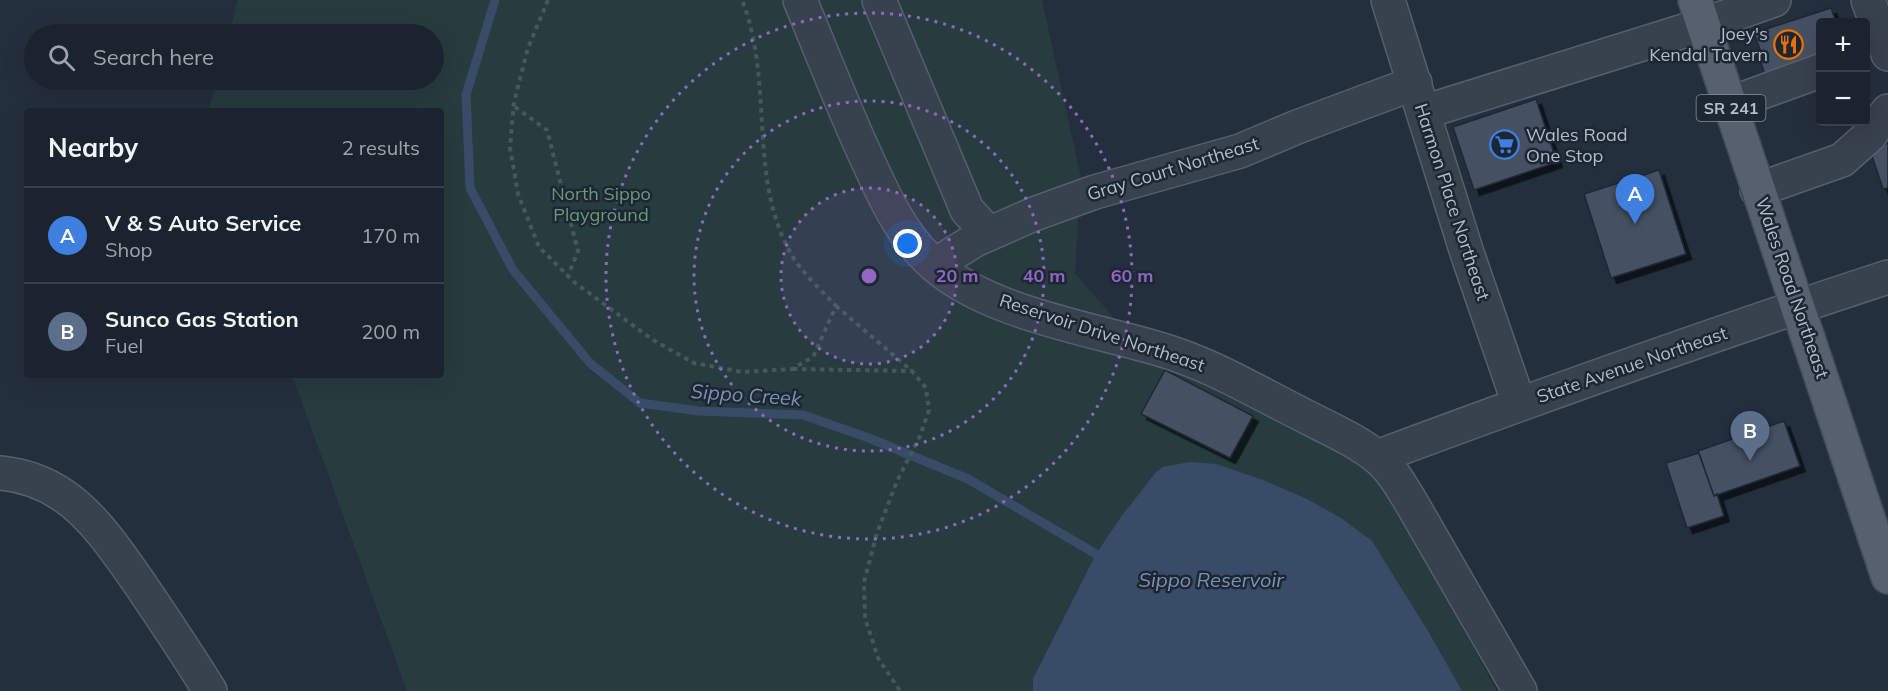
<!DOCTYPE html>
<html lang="en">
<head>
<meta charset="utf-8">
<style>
	:root { --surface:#1b232e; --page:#242b36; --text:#f1f3f6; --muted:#a0a4aa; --line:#39404a; --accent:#0b8043 }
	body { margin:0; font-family:Mulish,sans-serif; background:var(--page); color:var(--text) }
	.controls { position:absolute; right:18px; top:18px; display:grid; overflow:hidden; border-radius:6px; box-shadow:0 6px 24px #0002 }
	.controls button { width:54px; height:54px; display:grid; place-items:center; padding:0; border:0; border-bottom:2px solid var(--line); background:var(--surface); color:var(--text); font:30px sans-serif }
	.you { position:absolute; left:908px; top:244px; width:21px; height:21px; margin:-15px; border:4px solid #fff; border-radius:50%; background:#1a73e8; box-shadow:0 0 0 9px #1a73e833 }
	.badge { display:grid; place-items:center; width:39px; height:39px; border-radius:50%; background:var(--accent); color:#fff; font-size:20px; font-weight:700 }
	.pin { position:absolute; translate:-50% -50px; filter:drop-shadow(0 2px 3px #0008) }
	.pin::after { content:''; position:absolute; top:32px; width:21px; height:18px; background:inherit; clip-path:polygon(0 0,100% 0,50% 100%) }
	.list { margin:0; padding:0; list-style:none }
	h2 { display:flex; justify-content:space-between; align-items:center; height:78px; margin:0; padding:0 24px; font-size:26px }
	h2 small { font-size:20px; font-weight:400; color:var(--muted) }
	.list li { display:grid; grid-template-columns:39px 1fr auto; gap:18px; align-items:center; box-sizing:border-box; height:96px; padding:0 24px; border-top:2px solid var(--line) }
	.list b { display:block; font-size:22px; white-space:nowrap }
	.list p { margin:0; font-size:20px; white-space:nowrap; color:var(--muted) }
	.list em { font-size:20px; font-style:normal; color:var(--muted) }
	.icon { flex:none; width:33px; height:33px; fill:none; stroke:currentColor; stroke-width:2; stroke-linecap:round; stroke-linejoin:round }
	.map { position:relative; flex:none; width:1888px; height:691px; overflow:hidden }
	.search { position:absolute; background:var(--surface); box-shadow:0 6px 24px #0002; left:24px; top:24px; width:420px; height:66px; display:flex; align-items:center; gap:15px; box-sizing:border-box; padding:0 21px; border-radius:33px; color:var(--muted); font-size:22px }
	.panel { position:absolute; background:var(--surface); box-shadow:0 6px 24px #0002; left:24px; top:108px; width:420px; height:270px; border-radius:6px }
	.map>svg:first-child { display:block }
</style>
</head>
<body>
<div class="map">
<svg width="1888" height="691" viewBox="0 0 1888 691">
	<defs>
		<filter id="shadow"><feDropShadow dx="5.5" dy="5.5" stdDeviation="0" flood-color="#0009"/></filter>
	</defs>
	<rect width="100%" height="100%" fill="#242f3e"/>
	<path fill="#263c3f" d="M238,0H1042L1081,178L1075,273L1147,356L1342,453L1385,486L1497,691H407L292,375H441V111H208L217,80H434V34H229Z"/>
	<path fill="#394c67" d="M1190,462L1216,464L1263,480L1307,499L1341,518L1372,541L1428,631L1462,691H1033V679L1096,554L1121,517L1156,472L1163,467Z"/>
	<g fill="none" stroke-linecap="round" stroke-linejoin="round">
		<path stroke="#394c67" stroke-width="9" d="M495,0L466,95L470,188L513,270L590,363L640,403L699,411L803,415L869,438L968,479L1096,554L1103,562"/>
	</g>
	<path fill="#455162" stroke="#1f2835" stroke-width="1.5" filter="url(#shadow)" d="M1831,8L1836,22H1820V63L1767,81L1759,56L1762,55L1754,33Z
		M1536,99L1557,162L1474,190L1453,127Z
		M1888,143V188L1883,189L1870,150Z
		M1659,170L1686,254L1611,278L1584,194Z
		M1165,370L1253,416L1230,458L1141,414Z
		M1784,421L1800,466L1714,496L1698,451Z
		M1699,453L1714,496L1717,494L1724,516L1687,528L1666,463Z"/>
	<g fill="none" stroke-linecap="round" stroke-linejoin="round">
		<defs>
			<path id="minor" d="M800,0C822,53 843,107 867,159C883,194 900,232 928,259C981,312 1089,328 1159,349C1208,363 1253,390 1299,413C1325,427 1355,439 1378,458C1391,468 1399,483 1408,497L1520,691
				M879,0L967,210L989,234
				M1388,0L1467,253L1519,404
				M1868,0L1888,54
				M1729,104L1820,71
				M1424,112L1703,25L1774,0
				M1757,190L1842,160L1870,135L1888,111
				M935,265L975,240L1034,214L1095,192L1240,151L1297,127L1415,83
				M1377,457C1546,394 1716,333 1888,277
				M0,473C23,475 45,483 64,496C95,517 121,557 142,587C165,621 188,655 210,691"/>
			<path id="major" d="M1695,0L1888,577"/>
		</defs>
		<use href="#minor" stroke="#565f6c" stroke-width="36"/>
		<use href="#major" stroke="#414a57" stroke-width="36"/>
		<path stroke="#44595c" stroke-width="4" stroke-dasharray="4.5 4.5" stroke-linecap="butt" d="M548,0L528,48L514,102L510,148L518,194L539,247L574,282L653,340L694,363L742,372L792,369L813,357L836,306C820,289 800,271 789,250C748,174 774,80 742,0
			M515,107L547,130L578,251L568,276
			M836,306L912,371L926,388L929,410L920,436L897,481L877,533L864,582L865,618L878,658L900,691
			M793,369L912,371"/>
		<use href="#minor" stroke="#38414e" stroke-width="33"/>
		<use href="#major" stroke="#56606e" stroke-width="33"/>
	</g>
	<circle cx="869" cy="276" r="88" fill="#9266c3" fill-opacity=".12"/>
	<g fill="none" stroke="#9266c3" stroke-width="3" stroke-dasharray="3 6">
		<circle cx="869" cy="276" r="88"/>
		<circle cx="869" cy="276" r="175"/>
		<circle cx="869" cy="276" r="263"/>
	</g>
	<defs>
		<symbol id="restaurant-ring" viewBox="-11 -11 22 22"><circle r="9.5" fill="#1d2633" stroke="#e8710a" stroke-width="1.5"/><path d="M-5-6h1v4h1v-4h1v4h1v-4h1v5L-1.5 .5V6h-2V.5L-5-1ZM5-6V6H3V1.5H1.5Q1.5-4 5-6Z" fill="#e8710a"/></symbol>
		<symbol id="supermarket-ring" viewBox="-11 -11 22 22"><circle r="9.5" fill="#1d2633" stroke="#3f7fe0" stroke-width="1.5"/><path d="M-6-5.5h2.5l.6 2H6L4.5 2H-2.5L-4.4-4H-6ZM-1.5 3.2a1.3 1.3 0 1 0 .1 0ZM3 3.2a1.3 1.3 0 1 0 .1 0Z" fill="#3f7fe0"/></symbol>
	</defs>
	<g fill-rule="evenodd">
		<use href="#restaurant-ring" x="1772" y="28" width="33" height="33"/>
		<use href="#supermarket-ring" x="1488" y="128" width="33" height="33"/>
	</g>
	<g text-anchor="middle" stroke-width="5" stroke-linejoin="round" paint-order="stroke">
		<rect fill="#1d2633" stroke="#878f9c" stroke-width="1.5" x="1696.5" y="95" width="69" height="26" rx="4.5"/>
		<g font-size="16" font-weight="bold" fill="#b4bcc9">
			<text x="1731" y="114">SR 241</text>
		</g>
		<g font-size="18" fill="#b4bcc9" stroke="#1d2633" text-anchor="end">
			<text x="1768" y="40">Joey's<tspan x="1768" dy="21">Kendal Tavern</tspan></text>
			<text x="1526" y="141" text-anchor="start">Wales Road<tspan x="1526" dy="21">One Stop</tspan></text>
		</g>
		<g font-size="18" fill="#b4bcc9" stroke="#1d2633">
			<text transform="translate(1173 169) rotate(-17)" y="6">Gray Court Northeast</text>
			<text transform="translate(1452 202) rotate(72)" y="6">Harmon Place Northeast</text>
			<text transform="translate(1792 288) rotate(71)" y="6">Wales Road Northeast</text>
			<text transform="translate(1102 333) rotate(18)" y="6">Reservoir Drive Northeast</text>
			<text transform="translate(1632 365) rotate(-19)" y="6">State Avenue Northeast</text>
		</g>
		<g font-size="18" fill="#6b9a76" stroke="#1d2633">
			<text x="601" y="200">North Sippo<tspan x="601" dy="21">Playground</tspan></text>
		</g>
		<g font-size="20" font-style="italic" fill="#7c92b1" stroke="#1d2633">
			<text transform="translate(746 395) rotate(4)" y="7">Sippo Creek</text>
			<text x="1211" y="587">Sippo Reservoir</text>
		</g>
	</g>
	<circle cx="869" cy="276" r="9" fill="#9266c3" stroke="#1d2633" stroke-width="3"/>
	<g font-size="18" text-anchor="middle" font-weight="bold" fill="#9266c3" stroke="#1d2633" stroke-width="5" stroke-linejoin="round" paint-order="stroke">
		<text x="957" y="282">20 m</text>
		<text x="1044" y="282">40 m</text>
		<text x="1132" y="282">60 m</text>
	</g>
</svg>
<div class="controls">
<button>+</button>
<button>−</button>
</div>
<div class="you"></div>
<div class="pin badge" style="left:1635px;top:224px;background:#3f7fe0">A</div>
<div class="pin badge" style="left:1750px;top:461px;background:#5c6f8a">B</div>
<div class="search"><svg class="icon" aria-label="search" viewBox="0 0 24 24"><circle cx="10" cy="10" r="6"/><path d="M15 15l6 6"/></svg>Search here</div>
<section class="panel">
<h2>Nearby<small>2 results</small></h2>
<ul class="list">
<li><span class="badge" style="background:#3f7fe0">A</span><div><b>V &amp; S Auto Service</b><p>Shop</p></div><em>170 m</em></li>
<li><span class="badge" style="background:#5c6f8a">B</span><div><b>Sunco Gas Station</b><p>Fuel</p></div><em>200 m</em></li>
</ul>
</section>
</div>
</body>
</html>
